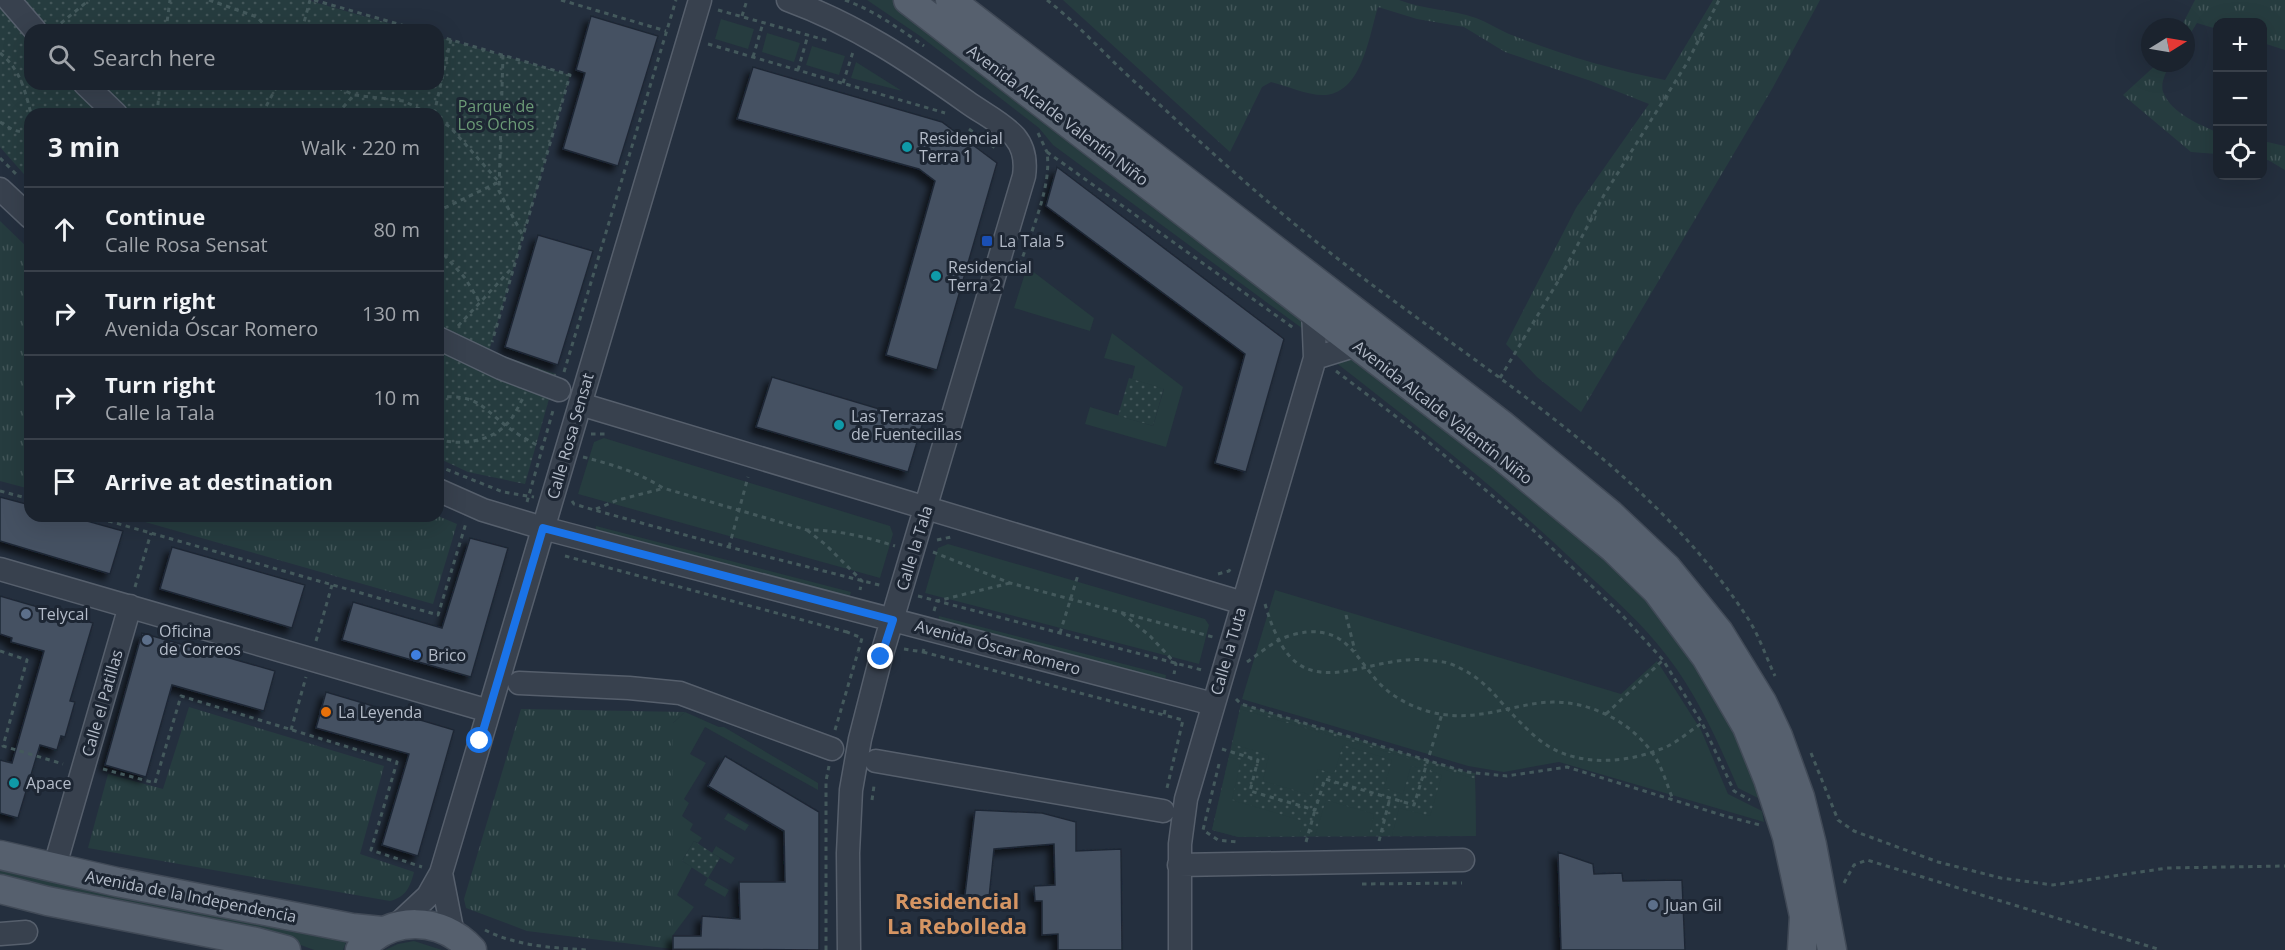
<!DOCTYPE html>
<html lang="en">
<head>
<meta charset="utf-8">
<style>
	:root { --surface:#1b232e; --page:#282f3a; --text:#f1f3f6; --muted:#a0a4aa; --line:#39404a }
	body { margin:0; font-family:"Open Sans",sans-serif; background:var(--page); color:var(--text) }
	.controls { position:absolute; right:18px; top:18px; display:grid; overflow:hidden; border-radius:12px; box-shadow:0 6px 24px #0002 }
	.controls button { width:54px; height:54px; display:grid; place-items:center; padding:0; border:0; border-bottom:2px solid var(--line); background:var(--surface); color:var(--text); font:30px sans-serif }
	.compass { position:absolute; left:2141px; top:18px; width:54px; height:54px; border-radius:50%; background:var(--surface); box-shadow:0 6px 24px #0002; rotate:79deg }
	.stop { position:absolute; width:18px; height:18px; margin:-14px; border:4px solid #1a73e8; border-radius:50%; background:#fff }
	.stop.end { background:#1a73e8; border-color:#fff; box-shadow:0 2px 6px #0008 }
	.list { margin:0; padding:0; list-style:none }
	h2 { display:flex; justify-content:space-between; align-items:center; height:78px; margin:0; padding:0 24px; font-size:26px }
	h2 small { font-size:20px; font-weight:400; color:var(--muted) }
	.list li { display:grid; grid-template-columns:39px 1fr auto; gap:18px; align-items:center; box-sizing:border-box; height:84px; padding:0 24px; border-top:2px solid var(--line) }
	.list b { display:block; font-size:22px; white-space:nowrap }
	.list p { margin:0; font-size:20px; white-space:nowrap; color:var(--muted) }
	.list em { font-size:20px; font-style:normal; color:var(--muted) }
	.icon { flex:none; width:33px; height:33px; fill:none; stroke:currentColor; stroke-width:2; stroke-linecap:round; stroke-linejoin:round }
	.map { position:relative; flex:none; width:2285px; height:950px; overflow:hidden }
	.search { position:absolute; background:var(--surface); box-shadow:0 6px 24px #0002; left:24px; top:24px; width:420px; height:66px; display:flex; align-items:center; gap:15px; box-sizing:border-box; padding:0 21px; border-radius:18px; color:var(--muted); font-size:22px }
	.panel { position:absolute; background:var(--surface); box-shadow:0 6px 24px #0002; left:24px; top:108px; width:420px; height:414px; border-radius:18px }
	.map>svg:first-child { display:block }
</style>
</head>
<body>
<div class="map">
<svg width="2285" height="950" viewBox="0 0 2285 950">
	<defs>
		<pattern id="grass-tufts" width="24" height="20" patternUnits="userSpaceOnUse" patternTransform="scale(1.5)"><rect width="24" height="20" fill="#263c3f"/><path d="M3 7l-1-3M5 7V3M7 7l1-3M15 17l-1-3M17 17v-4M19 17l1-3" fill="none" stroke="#435659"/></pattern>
		<pattern id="park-dots" width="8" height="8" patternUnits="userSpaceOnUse" patternTransform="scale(1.5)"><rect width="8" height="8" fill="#263c3f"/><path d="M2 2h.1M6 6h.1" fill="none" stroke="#435659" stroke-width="1.8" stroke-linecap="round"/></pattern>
		<filter id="shadow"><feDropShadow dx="-5.5" dy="5.5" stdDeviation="3" flood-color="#0009"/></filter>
	</defs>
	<rect width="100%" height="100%" fill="#242f3e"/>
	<path fill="url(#grass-tufts)" d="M1063,0H1399C1425,10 1450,9 1476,18C1487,22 1498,29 1509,34C1559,54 1612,70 1665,80L1713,0H1820L1772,89L1581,412L1537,377L1506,344L1576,208L1649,104L1591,81L1505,52L1464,27L1417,19L1378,7C1369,35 1363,91 1326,95C1308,96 1288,86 1271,82L1262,87L1230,152Z
		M2195,0H2285V50L2263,43L2262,22H2218L2217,29L2197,23L2186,40V27H2181Z
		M2158,63H2171C2166,71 2159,85 2164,94C2172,113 2200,125 2217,132V154L2191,152L2123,95Z
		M2263,141L2285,146V170L2268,160H2263Z
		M0,221L30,250V489L0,481Z
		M124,516H438L457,524L433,604Z
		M189,707L384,766L360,854L414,872C410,887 406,897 390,901L88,848L108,774L163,789Z
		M521,709L685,712L673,723V949L527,931L466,908L464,899Z"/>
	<path fill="url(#park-dots)" d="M0,0H307L412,30H30V84H438V37L570,75L489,351L556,374L525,484L468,472L438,458V114H30V181L0,147Z
		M1129,378L1164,388L1153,426L1118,416Z
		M1241,704L1466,772L1475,773L1476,836L1239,837L1212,830Z
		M694,841L720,858L708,878L682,861Z"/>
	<path fill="#263c3f" d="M867,0H895L1307,317L1303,329L1053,145L1039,128L920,36Z
		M721,19L754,29L748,49L715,39Z
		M767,33L800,43L794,62L762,52Z
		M812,46L845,56L839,75L806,65Z
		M856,62L902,91L851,78Z
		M1027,267L1094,318L1090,331L1014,308Z
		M1112,333L1183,387L1166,447L1085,424L1090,407L1153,426L1164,389L1132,379L1135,366L1104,358Z
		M1349,354L1579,532L1663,615L1726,709L1766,802L1738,788C1718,742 1698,696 1667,656C1643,624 1611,596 1582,569C1504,494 1420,428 1335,362Z
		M604,438L890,526L893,534L880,578L578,494L594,442Z
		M596,526L851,592L849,598L595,531Z
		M948,544L1205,619L1209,625L1199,664L925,593L938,548Z
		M1275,590L1621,694L1657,661L1701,730L1728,794L1762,811L1764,822L1559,762L1504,772L1468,766L1242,699Z
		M939,616L1166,675L1165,682L938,622Z
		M1240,709L1421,762L1420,768L1411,766L1403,794L1384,788L1392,760L1343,745L1334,774L1318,769L1311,795L1263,781L1269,755L1232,744Z
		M685,712L719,727H724L818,783V790L705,727L690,754L706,763L684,799L689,803L682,816L693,824L690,830L702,838L698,843L694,841L682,861L692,867L677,895L694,907L673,935V723Z
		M1229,757L1241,760L1232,800L1303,821L1299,836L1238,837L1212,830Z
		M1433,766L1475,779L1476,836H1392L1399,808L1430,816L1442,775L1431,771Z
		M1326,800L1374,814L1369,836H1315Z
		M728,813L749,825L745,831L724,819Z
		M716,846L735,858L731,864L712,853Z
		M0,865L349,935L343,950H314L298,944L0,879Z
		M708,878L729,890L725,897L704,885Z
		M414,941L442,950H385L398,944Z"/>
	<path fill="#455162" stroke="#1f2835" stroke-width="1.5" filter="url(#shadow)" d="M591,16L658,36L618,166L563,149L585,73L576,70Z
		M753,67L942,122L997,163L937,370L886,355L935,181L919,169L737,119Z
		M1057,167L1284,339L1246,472L1215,463L1245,354L1046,206Z
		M538,235L593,251L558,365L505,347Z
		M772,377L923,422L908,472L756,427Z
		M0,497L30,505V516H69L123,531L110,574L0,541Z
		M470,538L508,548L471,677L342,640L353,602L442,628Z
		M172,547L305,585L292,628L160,589Z
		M0,596L93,623L70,701L75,702L65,737L61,736L57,750L40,745L18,818L0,813V760L12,763L44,651L11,642L12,638L0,634Z
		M142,633L275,671L264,711L172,685L146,777L105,765Z
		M326,692L454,730L418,856L382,845L409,754L316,728Z
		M725,756L819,812V950L673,949V936H701L702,916L740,919L739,882H785L784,831L708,786Z
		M975,810L1042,813L1076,822V851L1121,849L1122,950H1058V934L1042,935V901H1035L1034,886L1055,885L1054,844L994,849L989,898L965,895Z
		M1558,852L1593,864L1594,874L1622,873L1623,881L1682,880L1685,950H1561Z"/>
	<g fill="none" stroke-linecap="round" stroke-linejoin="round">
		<defs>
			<path id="minor" d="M9,0L35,30
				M788,0C856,25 908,60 967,102C982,113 1003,123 1015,137C1025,149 1026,162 1024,176L881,657L860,739L851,790L848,853L849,950
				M85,84L116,114
				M0,189L30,217
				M438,338L501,368L559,390
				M1315,358L1357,345
				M580,404L1243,603
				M438,490L483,510L543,528L1213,704
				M0,569L489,711
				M519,683L629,688L680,693L832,749
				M876,761L1163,811
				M1179,865L1463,860
				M54,869L130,606
				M441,873L453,934
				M397,925L428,896L441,873L700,0
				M0,934L26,932
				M1180,950V844L1186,799L1315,358L1313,310"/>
			<path id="major" d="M908,0L1504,458L1613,548L1657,591L1706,657L1747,727L1768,779L1787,837L1804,916L1802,950
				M950,0L1501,424L1610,514L1667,568L1719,632L1762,702L1778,736L1800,797L1812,845L1832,950
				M0,855L117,882L352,928L382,931
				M0,889L47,901L256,942L286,950
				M360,950C390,915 441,916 472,950"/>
		</defs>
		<use href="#minor" stroke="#565f6c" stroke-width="25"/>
		<use href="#major" stroke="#414a57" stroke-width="31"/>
		<path stroke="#44595c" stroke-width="3" stroke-dasharray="4.5 4.5" stroke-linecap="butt" d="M209,0L257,17L269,30
			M314,0L419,30
			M561,0L666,31
			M845,0C873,10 900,29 924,46
			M1047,0C1074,21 1099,48 1124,72C1181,124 1237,177 1297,226C1447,351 1638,451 1747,617C1759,635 1766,657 1775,676
			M718,10L829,41
			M742,16L747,0
			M54,29L89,0
			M166,30L170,0
			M302,30L310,0
			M438,36L570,75L492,342
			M708,44L945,113
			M0,53C20,69 25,90 31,114
			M503,55L499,191L523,236
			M753,57L763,23
			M798,70L808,35
			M843,83L853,52
			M330,84L354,95L404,101L429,114
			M157,114L160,84
			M262,114L278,84
			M337,114L354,95
			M434,114L451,39
			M438,119L450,127L499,182L438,211
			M0,122L13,130L30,134
			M969,129L998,150
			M1038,133L1047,152
			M0,158L18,176
			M438,248L465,278L479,301
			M1020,265C1031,231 1052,187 1047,152L1295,329
			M458,326L513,267
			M1336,371L1419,434L1533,530L1621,614L1663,660L1702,723L1734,791L1750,800
			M564,372L676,0
			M1500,378L1560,278L1604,195L1687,63L1719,0
			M438,397C476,395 479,404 505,425C516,434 530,441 542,448
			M591,434H606
			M438,439C459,446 488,442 505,426C513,419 518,407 523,398
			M583,457C611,464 638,472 663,488L807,530C839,530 866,537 895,546
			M438,466L503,492L534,497
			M0,491L30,499
			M572,501L574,504L594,510L729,547L883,586
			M527,502L554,407
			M596,509L618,500L661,489
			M91,516L438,615L466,523
			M807,530L826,545L862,581L860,590
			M937,540L951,537
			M729,547L748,477
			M933,552L1010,583L1213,637
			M565,556L847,632
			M1218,574L1229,571L1232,566
			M135,587L151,533
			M918,596L1202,670
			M1265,604C1268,614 1271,624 1276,634C1307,706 1370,654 1425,660C1433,661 1441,661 1448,663C1486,677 1494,697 1521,723C1528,730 1536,738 1545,744C1580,768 1631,763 1668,746C1680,740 1691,730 1702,723
			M934,611L937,601L1010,583
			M1122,613L1150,636L1176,664L1174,674
			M1346,615L1355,651
			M848,631L847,632L862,638L858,652H862
			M1060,633L1078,575
			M316,641L332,585
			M904,649L923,652L924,649
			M0,651L27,660L3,746L63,764
			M923,652L1164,715
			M1247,662C1257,655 1267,647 1277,641C1286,636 1298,633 1307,632C1348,629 1356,659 1380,684C1393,697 1410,706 1427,711C1469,723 1498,709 1539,703C1585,697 1635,721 1658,762C1664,774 1668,787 1673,800
			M1236,699L1241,704L1466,772L1507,776L1567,767L1725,816L1760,825
			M1165,710L1164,715L1183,720L1167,788
			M1606,714L1663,660
			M291,730L306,677
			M835,730L858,652
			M1222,749L1258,760L1250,791L1315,810L1325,779L1414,805L1442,714
			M1811,753L1838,820L1854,831L1938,862L2001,878L2053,885L2167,868L2285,866
			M1219,764L1203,830L1218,840L1237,842
			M103,769L155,783L181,696L397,762L371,850L422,867
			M872,800L874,786
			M1379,841L1390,798
			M1306,842L1315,810
			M1844,883L1854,865L1867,860L2161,950
			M1362,884L1462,883
			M485,930C516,946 554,948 588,950
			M826,950V781L829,766"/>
		<use href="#minor" stroke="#38414e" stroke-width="22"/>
		<use href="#major" stroke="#56606e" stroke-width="28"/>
	</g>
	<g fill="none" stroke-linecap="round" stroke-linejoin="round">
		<path stroke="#1a73e8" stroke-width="8" d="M480,741L543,528L893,620L881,657"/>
	</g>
	<g fill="#0f9aa8" stroke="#1d2633" stroke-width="2">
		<circle cx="907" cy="147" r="6"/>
		<circle cx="936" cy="276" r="6"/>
		<circle cx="839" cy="425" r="6"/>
		<circle cx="14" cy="783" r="6"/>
	</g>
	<rect fill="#1a4fb4" stroke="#1d2633" stroke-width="2" x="981" y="235" width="12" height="12" rx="3"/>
	<g fill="#5c6f8a" stroke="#1d2633" stroke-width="2">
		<circle cx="26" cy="614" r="6"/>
		<circle cx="147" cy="640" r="6"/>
		<circle cx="1653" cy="905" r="6"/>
	</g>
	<circle fill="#3f7fe0" stroke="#1d2633" stroke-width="2" cx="416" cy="655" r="6"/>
	<circle fill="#e8710a" stroke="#1d2633" stroke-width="2" cx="326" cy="712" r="6"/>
	<g text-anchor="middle" stroke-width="6" stroke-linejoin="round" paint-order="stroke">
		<g font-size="16" fill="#6b9a76" stroke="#1d2633">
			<text x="496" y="112">Parque de<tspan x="496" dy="18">Los Ochos</tspan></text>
		</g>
		<g font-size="16" fill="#b4bcc9" stroke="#1d2633">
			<text transform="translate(1058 115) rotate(37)" y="6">Avenida Alcalde Valentín Niño</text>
			<text transform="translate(1443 412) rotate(38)" y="6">Avenida Alcalde Valentín Niño</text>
			<text transform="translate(570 436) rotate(-74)" y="6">Calle Rosa Sensat</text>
			<text transform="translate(914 548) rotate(-73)" y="6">Calle la Tala</text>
			<text transform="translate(998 647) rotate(15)" y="6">Avenida Óscar Romero</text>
			<text transform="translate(1228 651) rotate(-74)" y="6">Calle la Tuta</text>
			<text transform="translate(102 703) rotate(-74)" y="6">Calle el Patillas</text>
			<text transform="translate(191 896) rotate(11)" y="6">Avenida de la Independencia</text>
		</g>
		<g font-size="16" fill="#b4bcc9" stroke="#1d2633" text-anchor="start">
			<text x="919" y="144">Residencial<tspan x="919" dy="18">Terra 1</tspan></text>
			<text x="999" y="247">La Tala 5</text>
			<text x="948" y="273">Residencial<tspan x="948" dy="18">Terra 2</tspan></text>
			<text x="851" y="422">Las Terrazas<tspan x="851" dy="18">de Fuentecillas</tspan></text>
			<text x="38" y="620">Telycal</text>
			<text x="159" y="637">Oficina<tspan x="159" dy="18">de Correos</tspan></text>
			<text x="428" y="661">Brico</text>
			<text x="338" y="718">La Leyenda</text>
			<text x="26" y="789">Apace</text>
			<text x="1665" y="911">Juan Gil</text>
		</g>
		<g font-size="22" font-weight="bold" fill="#d59563" stroke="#1d2633">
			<text x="957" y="909">Residencial<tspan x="957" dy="25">La Rebolleda</tspan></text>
		</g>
	</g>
</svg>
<div class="controls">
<button>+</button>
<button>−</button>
<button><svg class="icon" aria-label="locate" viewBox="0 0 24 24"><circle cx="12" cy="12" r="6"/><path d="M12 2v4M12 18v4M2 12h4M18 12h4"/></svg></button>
</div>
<svg class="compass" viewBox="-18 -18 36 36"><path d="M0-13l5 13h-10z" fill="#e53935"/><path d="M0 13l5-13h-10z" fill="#a0a4aa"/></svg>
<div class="stop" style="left:480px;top:741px"></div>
<div class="stop end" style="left:881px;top:657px"></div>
<div class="search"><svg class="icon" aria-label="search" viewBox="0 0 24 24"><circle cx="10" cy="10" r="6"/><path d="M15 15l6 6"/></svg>Search here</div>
<section class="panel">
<h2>3 min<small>Walk · 220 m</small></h2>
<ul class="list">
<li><svg class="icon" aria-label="ahead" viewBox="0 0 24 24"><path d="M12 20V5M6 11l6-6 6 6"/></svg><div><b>Continue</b><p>Calle Rosa Sensat</p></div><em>80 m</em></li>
<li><svg class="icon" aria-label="right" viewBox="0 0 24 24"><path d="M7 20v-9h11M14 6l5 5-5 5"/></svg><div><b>Turn right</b><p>Avenida Óscar Romero</p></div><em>130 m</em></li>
<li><svg class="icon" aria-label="right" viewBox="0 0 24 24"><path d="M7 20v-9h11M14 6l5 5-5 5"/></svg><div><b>Turn right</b><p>Calle la Tala</p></div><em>10 m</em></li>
<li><svg class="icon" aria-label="arrive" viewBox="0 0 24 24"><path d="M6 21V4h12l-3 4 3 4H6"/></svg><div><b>Arrive at destination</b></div></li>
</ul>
</section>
</div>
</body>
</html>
